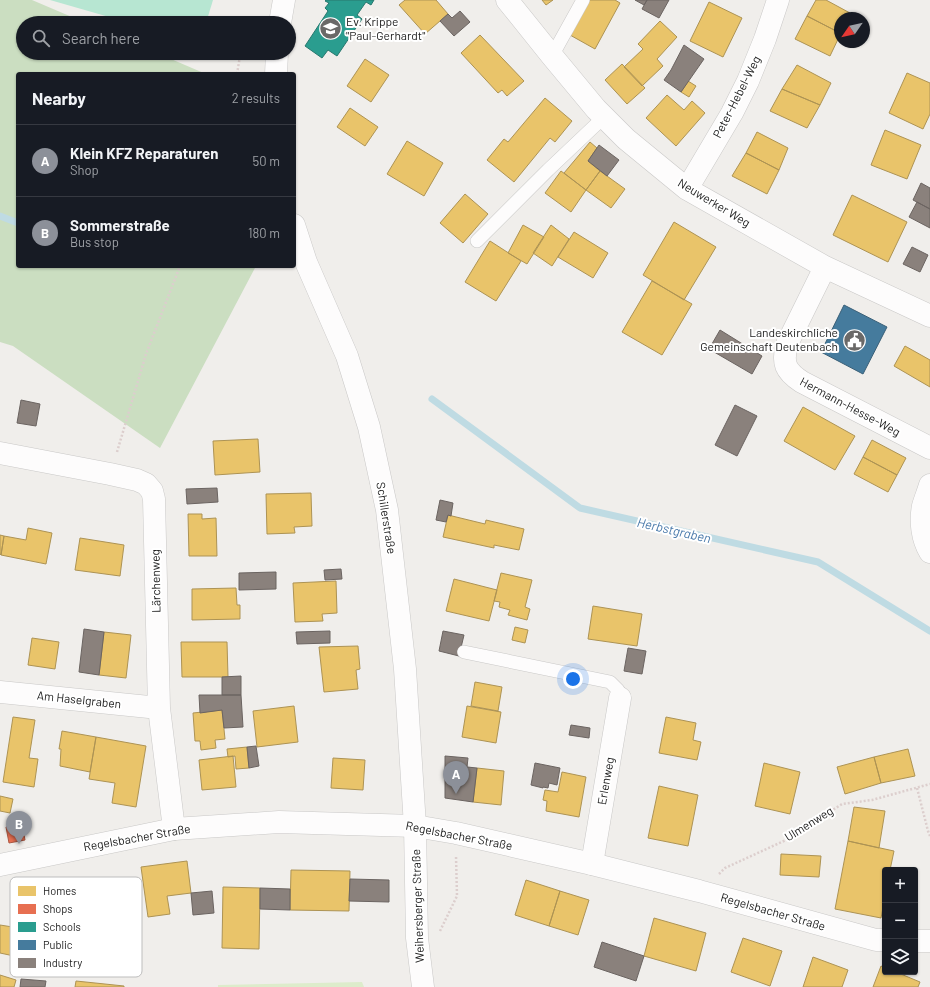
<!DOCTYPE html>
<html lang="en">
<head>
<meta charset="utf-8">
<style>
	:root { --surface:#171b24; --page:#242831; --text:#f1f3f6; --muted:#9ea1a6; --line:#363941; --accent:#8c9099 }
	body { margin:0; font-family:Barlow,sans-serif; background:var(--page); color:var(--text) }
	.controls { position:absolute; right:12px; bottom:12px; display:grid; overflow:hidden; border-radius:4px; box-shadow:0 1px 3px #0004 }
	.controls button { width:36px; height:36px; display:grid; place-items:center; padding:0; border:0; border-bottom:1px solid var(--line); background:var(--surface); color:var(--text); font:20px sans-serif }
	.compass { position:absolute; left:834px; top:12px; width:36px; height:36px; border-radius:50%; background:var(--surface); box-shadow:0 1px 3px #0004; rotate:236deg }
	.you { position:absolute; left:573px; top:679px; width:14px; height:14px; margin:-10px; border:3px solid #fff; border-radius:50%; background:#1a73e8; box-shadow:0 0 0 6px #1a73e833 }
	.badge { display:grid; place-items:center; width:26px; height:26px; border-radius:50%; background:var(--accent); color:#fff; font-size:13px; font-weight:700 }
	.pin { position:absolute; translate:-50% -33px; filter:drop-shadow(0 1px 2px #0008) }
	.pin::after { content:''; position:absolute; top:21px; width:14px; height:12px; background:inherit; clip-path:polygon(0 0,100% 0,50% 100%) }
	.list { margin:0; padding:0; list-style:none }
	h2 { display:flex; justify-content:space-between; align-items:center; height:52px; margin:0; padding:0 16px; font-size:17px }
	h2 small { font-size:13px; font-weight:400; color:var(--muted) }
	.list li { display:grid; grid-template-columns:26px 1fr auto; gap:12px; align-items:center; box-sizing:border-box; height:72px; padding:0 16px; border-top:1px solid var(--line) }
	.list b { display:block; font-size:15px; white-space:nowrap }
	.list p { margin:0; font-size:13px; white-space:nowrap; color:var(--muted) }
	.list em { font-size:13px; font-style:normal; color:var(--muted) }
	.icon { flex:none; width:22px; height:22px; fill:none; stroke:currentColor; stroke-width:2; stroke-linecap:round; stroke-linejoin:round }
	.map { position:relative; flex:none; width:930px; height:987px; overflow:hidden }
	.search { position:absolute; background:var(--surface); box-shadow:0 1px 3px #0004; left:16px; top:16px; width:280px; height:44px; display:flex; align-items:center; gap:10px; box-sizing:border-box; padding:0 14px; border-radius:22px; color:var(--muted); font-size:15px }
	.panel { position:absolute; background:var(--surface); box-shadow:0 1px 3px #0004; left:16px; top:72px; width:280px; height:196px; border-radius:4px }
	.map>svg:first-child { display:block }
</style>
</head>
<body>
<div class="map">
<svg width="930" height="987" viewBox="0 0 930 987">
	<rect width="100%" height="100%" fill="#f0eeeb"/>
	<path fill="#ddeccb" d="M362,982L364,987H218V985Z"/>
	<path fill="#cbdec1" d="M0,0H32L86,23H23V53H157L206,74H18V266H256L160,448L13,346L0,342Z"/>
	<path fill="#b7e6d2" d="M50,0H213L206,23H130Z"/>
	<path fill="#e9c46a" stroke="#ad9354" d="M405,0H436L448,14L425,34L399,5Z
		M542,0H553L546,5Z
		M588,0H615L620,3L595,49L570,35Z
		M816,0H826L850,13L848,18H840V33L807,16Z
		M709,2L742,18L723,57L690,41Z
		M807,16L840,33V35L830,56L795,39Z
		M660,21L677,37L657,59L663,66L642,86L624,67L643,49L638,44Z
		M480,35L524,81L507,96L502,90L498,93L461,53Z
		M365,59L389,75L371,102L347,86Z
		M622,64L645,88L627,104L605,80Z
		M797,65L831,83L820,105L782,89Z
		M907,73L930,83V114L923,129L889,113Z
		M688,81L696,86L689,97L681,92Z
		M782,89L820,105L807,128L770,111Z
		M667,95L684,110L692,101L705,113L676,146L646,118Z
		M545,98L572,121L555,142L550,138L514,182L487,160L504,139L508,142Z
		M350,108L378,127L365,146L337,127Z
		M885,130L921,145L907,179L871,165Z
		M757,132L788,148L779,170L746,153Z
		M407,141L443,163L424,196L387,174Z
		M590,142L597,148L588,161L600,171L586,190L564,173Z
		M746,153L779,170L767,194L732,176Z
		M561,171L586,190L571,212L545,193Z
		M600,171L625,189L611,208L586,190Z
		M465,194L488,214L463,243L440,223Z
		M852,195L907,222L888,262L833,235Z
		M674,222L716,247L684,300L643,275Z
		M523,225L544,237L527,264L508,253Z
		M551,225L569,239L552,266L533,253Z
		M574,232L608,253L593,278L558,257Z
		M490,241L521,261L496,301L465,282Z
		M652,281L692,304L662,355L622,332Z
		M905,346L930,360V387L894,366Z
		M803,407L855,436L835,470L784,441Z
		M258,439L260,472L215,475L213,441Z
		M872,440L906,458L897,475L863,457Z
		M863,457L897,475L888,492L854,474Z
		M311,493L312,526L294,527L295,533L267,534L266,494Z
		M188,514H202V519L216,518L217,556H189Z
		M448,515L485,524L486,520L524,529L519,550L494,545V548L443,537Z
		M28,528L52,533L46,564L1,555L4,536L26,540Z
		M0,535L4,536L1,555L0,554Z
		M80,538L124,545L120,576L75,570Z
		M501,573L532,580L525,607L530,609L527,620L508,615L510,610L499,607L500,602L494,601Z
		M454,579L497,590L489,621L446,611Z
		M336,581L337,613L322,614L323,621L295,622L293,583Z
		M236,588L237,605H240V619L192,620V589Z
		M593,606L642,614L637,646L588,639Z
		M515,627L528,630L525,643L512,640Z
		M104,632L131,635L126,678L99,675Z
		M32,638L59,642L55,669L28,665Z
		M181,642H227L228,677H182Z
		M358,646L360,669L356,670L358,689L324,692L319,647Z
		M475,682L502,687L498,711L471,706Z
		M294,706L298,742L257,747L253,711Z
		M467,706L501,712L496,743L462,737Z
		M222,710L225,739L215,740L216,748L201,750L200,741H195L193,713Z
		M13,717L35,720L29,758L38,759L34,787L3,782Z
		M666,717L696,723L693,740L701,742L697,760L659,753Z
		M62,731L96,737L90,772L60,766L61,749H59Z
		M96,737L146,746L136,807L112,803L115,783L89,779Z
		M247,747L249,768L236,769L235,756L228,757L227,749Z
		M908,749L915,776L881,783L874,757Z
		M233,756L236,787L202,790L199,760Z
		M874,757L881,783L845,794L837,767Z
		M333,758L365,760L363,790L331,788Z
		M764,763L800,772L790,814L755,806Z
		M477,768L504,771L501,805L473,802Z
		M562,772L586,777L579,817L546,811L547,801L543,800L545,790L558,792Z
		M659,786L698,795L688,846L648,838Z
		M0,796L13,799L10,813L0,811Z
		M854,807L885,811L879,848L848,841Z
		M848,841L894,851L890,870H885V897L881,918L835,909Z
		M781,854L821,856L819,877L780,875Z
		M187,861L191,893L167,896L170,914L148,917L141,867Z
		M291,870L350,871L349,911L290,910Z
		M526,880L560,891L549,926L515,915Z
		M223,887L260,888L259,949L222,948Z
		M560,891L589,900L578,935L549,926Z
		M654,918L706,933L696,971L644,956Z
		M0,925L19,928L14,956L0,953Z
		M743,938L782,951L770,986L731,972Z
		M813,957L848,970L842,987H803Z
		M881,966L885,968V972H896L920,982L918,987H873Z
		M0,975L16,980L14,987H0Z
		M76,981L124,986V987H75Z"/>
	<path fill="#e76f51" stroke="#ac5843" d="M22,824L25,840L9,843L6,827Z"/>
	<path fill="#2a9d8f" stroke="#28786e" d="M326,0H374L371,5L366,2L357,15L362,19L337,56L328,50L322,58L305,46L328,11L325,8L329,3L325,1Z"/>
	<path fill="#457b9d" stroke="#3a6078" d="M844,305L887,327L863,374L821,352Z"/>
	<path fill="#8a817c" stroke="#6b6461" d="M635,0H647L644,5Z
		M647,0H669L659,18L642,9Z
		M460,11L470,22L454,36L440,21L448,14L452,18Z
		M684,45L704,59L681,92L664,80L671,70Z
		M599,145L619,160L607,176L588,161Z
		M921,183L930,188V209L913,200Z
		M917,202L930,209V228L909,217Z
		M912,247L928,255L920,272L903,264Z
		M720,330L762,356L752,374L709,349Z
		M21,400L40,404L36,426L17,423Z
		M735,405L757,416L737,456L715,445Z
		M217,488L218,502L187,504L186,489Z
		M440,500L453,503L451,516L448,515L446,522L436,520Z
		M341,569L342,579L325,580L324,570Z
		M276,572V589L239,590V573Z
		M84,629L104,632L99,675L79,672Z
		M330,631V643L297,644L296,632Z
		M443,631L464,635L459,656L439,651Z
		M628,648L646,651L642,674L624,671Z
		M241,676V695H222V677Z
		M199,695H241L243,727L224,728L222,710L200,713Z
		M571,725L590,728L589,738L569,735Z
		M256,746L259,766L249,768L247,747Z
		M445,756L468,758L467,767L477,768L473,802L445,798Z
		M535,763L560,768L557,785L549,783L548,788L543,787V788L531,785Z
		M350,879L389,880V902L349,901Z
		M260,888L290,889V910L260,909Z
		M212,891L214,913L193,915L191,893Z
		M602,942L644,956L636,981L594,967Z
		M21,979L46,981L45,987H20Z"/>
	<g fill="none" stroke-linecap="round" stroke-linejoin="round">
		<path stroke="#bfdbe3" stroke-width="7" d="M0,216L18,223
			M432,399L580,508L818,562L930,631"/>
		<defs>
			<path id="service" d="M552,56L583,0
				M477,241L548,170L604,117
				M464,652L610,682L618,690L620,698"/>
			<path id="minor" d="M507,0L552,56L596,109L626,139L687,189L825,267L930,316
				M280,23L284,0
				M276,74L277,53
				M687,189L732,113L748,81L765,39L778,0
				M294,225L306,262L347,356L369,427L387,510L405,669L415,826L417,938L423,987
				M825,267L787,344C782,363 785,371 802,382L930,448
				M0,453L110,474L137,480L146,484L152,491L154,499L159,708L174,829
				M930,485C928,492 925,499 923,506C920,521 922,539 930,552
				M0,692L159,708
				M592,864L620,698"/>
			<path id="tertiary" d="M0,865L174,829L279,822L415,826L456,833L592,864L699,891L876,940H885
				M915,941H930"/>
		</defs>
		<use href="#service" stroke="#c9c8c7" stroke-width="14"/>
		<use href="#minor" stroke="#c9c8c7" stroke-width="23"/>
		<use href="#tertiary" stroke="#c9c8c7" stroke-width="23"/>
		<path stroke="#dccecd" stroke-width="2.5" stroke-dasharray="2 2" stroke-linecap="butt" d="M237,74L240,56L241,53
			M117,452L146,354L180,266
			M917,788L928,831L930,836
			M719,874L725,868L786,840L842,804L872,800L930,784
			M440,931L457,896L456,856"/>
		<use href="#service" stroke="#fdfcfc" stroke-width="13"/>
		<use href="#minor" stroke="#fdfcfc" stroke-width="22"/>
		<use href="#tertiary" stroke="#fdfcfc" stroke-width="22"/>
	</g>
	<defs>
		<symbol id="school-disc" viewBox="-11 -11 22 22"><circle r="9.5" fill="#6a6968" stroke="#fff"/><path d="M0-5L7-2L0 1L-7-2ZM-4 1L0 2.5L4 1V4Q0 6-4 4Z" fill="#fff"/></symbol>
		<symbol id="civic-disc" viewBox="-11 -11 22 22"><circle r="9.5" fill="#6a6968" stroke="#fff"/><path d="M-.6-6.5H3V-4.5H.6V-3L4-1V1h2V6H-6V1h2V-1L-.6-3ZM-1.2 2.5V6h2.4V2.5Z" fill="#fff"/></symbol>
	</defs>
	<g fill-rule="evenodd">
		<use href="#school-disc" x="318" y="16" width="25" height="25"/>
		<use href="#civic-disc" x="842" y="328" width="25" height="25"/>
	</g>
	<g text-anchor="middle" stroke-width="4" stroke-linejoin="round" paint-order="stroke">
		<g font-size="12" fill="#222" stroke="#fff" text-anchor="start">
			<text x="346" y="26">Ev. Krippe<tspan x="346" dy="14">"Paul-Gerhardt"</tspan></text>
			<text x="838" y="337" text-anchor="end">Landeskirchliche<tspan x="838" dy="14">Gemeinschaft Deutenbach</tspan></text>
		</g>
		<g font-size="12" fill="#222" stroke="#fff">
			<text transform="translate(737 97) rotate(-63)" y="4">Peter-Hebel-Weg</text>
			<text transform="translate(714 203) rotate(31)" y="4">Neuwerker Weg</text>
			<text transform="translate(850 407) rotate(28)" y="4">Hermann-Hesse-Weg</text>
			<text transform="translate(386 518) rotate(81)" y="4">Schillerstraße</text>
			<text transform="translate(156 581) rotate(-91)" y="4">Lärchenweg</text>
			<text transform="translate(79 700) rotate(6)" y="4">Am Haselgraben</text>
			<text transform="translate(606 781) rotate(-80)" y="4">Erlenweg</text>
			<text transform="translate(809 824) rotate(-32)" y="4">Ulmenweg</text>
			<text transform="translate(459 836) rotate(11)" y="4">Regelsbacher Straße</text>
			<text transform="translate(137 838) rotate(-10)" y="4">Regelsbacher Straße</text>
			<text transform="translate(418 906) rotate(-92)" y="4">Weihersberger Straße</text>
			<text transform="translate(773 912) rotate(16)" y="4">Regelsbacher Straße</text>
		</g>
		<g font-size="13" font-style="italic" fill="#4a7aab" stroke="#fff">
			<text transform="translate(674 530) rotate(13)" y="5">Herbstgraben</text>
		</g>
	</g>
	<rect x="10" y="877" width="132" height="100" rx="6" fill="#fff" stroke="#bdbdbd" stroke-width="1"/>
	<rect x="18" y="886" width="18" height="10" fill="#e9c46a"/>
	<rect x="18" y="904" width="18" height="10" fill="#e76f51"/>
	<rect x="18" y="922" width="18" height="10" fill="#2a9d8f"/>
	<rect x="18" y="940" width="18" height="10" fill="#457b9d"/>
	<rect x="18" y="958" width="18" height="10" fill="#8a817c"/>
	<g font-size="11" fill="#222">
		<text x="43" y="895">Homes</text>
		<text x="43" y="913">Shops</text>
		<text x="43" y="931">Schools</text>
		<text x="43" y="949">Public</text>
		<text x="43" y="967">Industry</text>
	</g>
</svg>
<div class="controls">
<button>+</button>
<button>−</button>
<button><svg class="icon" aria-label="layers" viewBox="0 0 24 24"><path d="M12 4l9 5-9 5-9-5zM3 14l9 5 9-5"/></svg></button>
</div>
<svg class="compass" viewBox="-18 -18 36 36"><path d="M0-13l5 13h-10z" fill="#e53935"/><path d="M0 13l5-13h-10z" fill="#9ea1a6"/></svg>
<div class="you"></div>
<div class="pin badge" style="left:456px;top:794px">A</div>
<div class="pin badge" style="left:19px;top:844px">B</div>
<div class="search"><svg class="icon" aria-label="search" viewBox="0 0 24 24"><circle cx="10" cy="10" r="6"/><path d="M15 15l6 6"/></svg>Search here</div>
<section class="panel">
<h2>Nearby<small>2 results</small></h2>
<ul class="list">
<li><span class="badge">A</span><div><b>Klein KFZ Reparaturen</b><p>Shop</p></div><em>50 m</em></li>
<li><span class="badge">B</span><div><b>Sommerstraße</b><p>Bus stop</p></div><em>180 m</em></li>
</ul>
</section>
</div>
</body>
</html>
